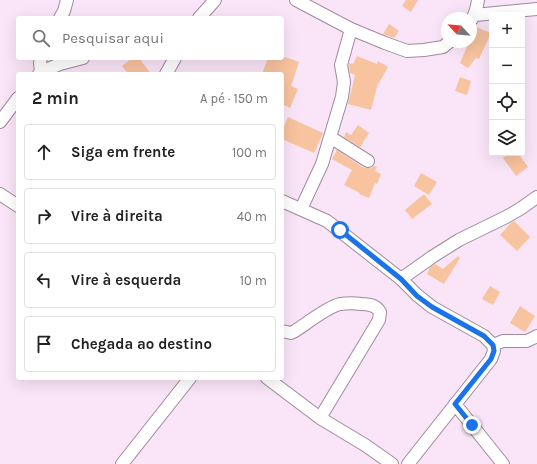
<!DOCTYPE html>
<html lang="pt">
<head>
<meta charset="utf-8">
<style>
	:root { --surface:#fff; --page:#f6f6f6; --text:#222; --muted:#767676; --line:#e0e0e0 }
	body { margin:0; font-family:Karla,sans-serif; background:var(--page); color:var(--text) }
	.controls { position:absolute; right:12px; top:12px; display:grid; overflow:hidden; border-radius:4px; box-shadow:0 4px 16px #0002 }
	.controls button { width:36px; height:36px; display:grid; place-items:center; padding:0; border:0; border-bottom:1px solid var(--line); background:var(--surface); color:var(--text); font:20px sans-serif }
	.compass { position:absolute; left:441px; top:12px; width:36px; height:36px; border-radius:50%; background:var(--surface); box-shadow:0 4px 16px #0002; rotate:296deg }
	.stop { position:absolute; width:12px; height:12px; margin:-9px; border:3px solid #1a73e8; border-radius:50%; background:#fff }
	.stop.end { background:#1a73e8; border-color:#fff; box-shadow:0 1px 4px #0008 }
	.list { margin:0; padding:0; list-style:none }
	h2 { display:flex; justify-content:space-between; align-items:center; height:52px; margin:0; padding:0 16px; font-size:17px }
	h2 small { font-size:13px; font-weight:400; color:var(--muted) }
	.list li { display:grid; grid-template-columns:26px 1fr auto; gap:12px; align-items:center; box-sizing:border-box; height:56px; margin:0 8px 8px; padding:0 8px; border:1px solid var(--line); border-radius:4px }
	.list b { display:block; font-size:15px; white-space:nowrap }
	.list em { font-size:13px; font-style:normal; color:var(--muted) }
	.icon { flex:none; width:22px; height:22px; fill:none; stroke:currentColor; stroke-width:2; stroke-linecap:round; stroke-linejoin:round }
	.map { position:relative; flex:none; width:537px; height:464px; overflow:hidden }
	.search { position:absolute; background:var(--surface); box-shadow:0 4px 16px #0002; left:16px; top:16px; width:268px; height:44px; display:flex; align-items:center; gap:10px; box-sizing:border-box; padding:0 14px; border-radius:4px; color:var(--muted); font-size:15px }
	.panel { position:absolute; background:var(--surface); box-shadow:0 4px 16px #0002; left:16px; top:72px; width:268px; height:308px; border-radius:4px }
	.map>svg:first-child { display:block }
</style>
</head>
<body>
<div class="map">
<svg width="537" height="464" viewBox="0 0 537 464">
	<rect width="100%" height="100%" fill="#f9e5f7"/>
	<path fill="#f8c39f" d="M406,0H418L411,12L402,6Z
		M389,24L399,31L394,38L383,34Z
		M476,27L491,33L479,59L476,58L468,68L460,63L469,42H471V38Z
		M282,56L299,62L291,86L298,89L290,108L284,105L283,106H282V74H262L268,58H282Z
		M357,56L377,64L378,61L388,67L379,83H378L371,110L348,104L355,75L350,73L349,65V63L353,64Z
		M132,58H139L151,74H128L122,66Z
		M460,77L471,81L467,95L455,91Z
		M288,117L323,133L314,153L282,139V131Z
		M358,125L369,133L363,142V143L360,147L344,137L346,132L351,135Z
		M337,150L364,168H371L374,166L377,167L375,171L381,174L377,184L375,183L369,198L359,194L360,193L344,185L352,170L332,159Z
		M510,153H518L528,167L516,176L503,158Z
		M421,173L437,182L429,195L414,186Z
		M424,194L432,204L412,219L405,210Z
		M514,221L530,237L517,251L500,235L511,223Z
		M458,256L460,258L444,284L427,274L430,267L435,264L443,269Z
		M490,286L500,292L493,305L482,299Z
		M520,306L535,316L525,332L510,323Z"/>
	<g fill="none" stroke-linecap="round" stroke-linejoin="round">
		<defs>
			<path id="minor" d="M296,0L351,29L385,43L407,51L424,50L443,47L449,42
				M475,15L537,9
				M60,18L64,11L67,0
				M199,18L215,0
				M472,19C476,13 477,7 478,0
				M41,58L40,63L41,72
				M39,74L41,72L60,64L83,58
				M166,74L175,58
				M0,122L18,98
				M330,137L368,161
				M0,194L18,206
				M282,201L327,221L401,279L417,295L432,307L484,336L493,345L494,351L491,359L408,464
				M301,209L322,164L342,97L344,82L341,65L351,29
				M401,279L432,257L459,240L506,217L520,209L537,197
				M282,331L291,333L295,331C306,324 327,307 340,304C347,303 354,303 361,304C369,304 376,305 380,312L379,320L320,418
				M493,345L503,341H527L537,336
				M267,378L320,418L365,445L392,464
				M455,404L503,464
				M122,464L190,378"/>
		</defs>
		<use href="#minor" stroke="#9e8b9c" stroke-width="14"/>
		<use href="#minor" stroke="#fff" stroke-width="12"/>
	</g>
	<g fill="none" stroke-linecap="round" stroke-linejoin="round">
		<path stroke="#1a73e8" stroke-width="5" d="M340,230L401,279L417,296L432,307L484,336L493,345L494,351L491,359L455,404L472,425"/>
	</g>
</svg>
<div class="controls">
<button>+</button>
<button>−</button>
<button><svg class="icon" aria-label="locate" viewBox="0 0 24 24"><circle cx="12" cy="12" r="6"/><path d="M12 2v4M12 18v4M2 12h4M18 12h4"/></svg></button>
<button><svg class="icon" aria-label="layers" viewBox="0 0 24 24"><path d="M12 4l9 5-9 5-9-5zM3 14l9 5 9-5"/></svg></button>
</div>
<svg class="compass" viewBox="-18 -18 36 36"><path d="M0-13l5 13h-10z" fill="#e53935"/><path d="M0 13l5-13h-10z" fill="#767676"/></svg>
<div class="stop" style="left:340px;top:230px"></div>
<div class="stop end" style="left:472px;top:425px"></div>
<div class="search"><svg class="icon" aria-label="search" viewBox="0 0 24 24"><circle cx="10" cy="10" r="6"/><path d="M15 15l6 6"/></svg>Pesquisar aqui</div>
<section class="panel">
<h2>2 min<small>A pé · 150 m</small></h2>
<ul class="list">
<li><svg class="icon" aria-label="ahead" viewBox="0 0 24 24"><path d="M12 20V5M6 11l6-6 6 6"/></svg><div><b>Siga em frente</b></div><em>100 m</em></li>
<li><svg class="icon" aria-label="right" viewBox="0 0 24 24"><path d="M7 20v-9h11M14 6l5 5-5 5"/></svg><div><b>Vire à direita</b></div><em>40 m</em></li>
<li><svg class="icon" aria-label="left" viewBox="0 0 24 24"><path d="M17 20v-9H6M10 6l-5 5 5 5"/></svg><div><b>Vire à esquerda</b></div><em>10 m</em></li>
<li><svg class="icon" aria-label="arrive" viewBox="0 0 24 24"><path d="M6 21V4h12l-3 4 3 4H6"/></svg><div><b>Chegada ao destino</b></div></li>
</ul>
</section>
</div>
</body>
</html>
